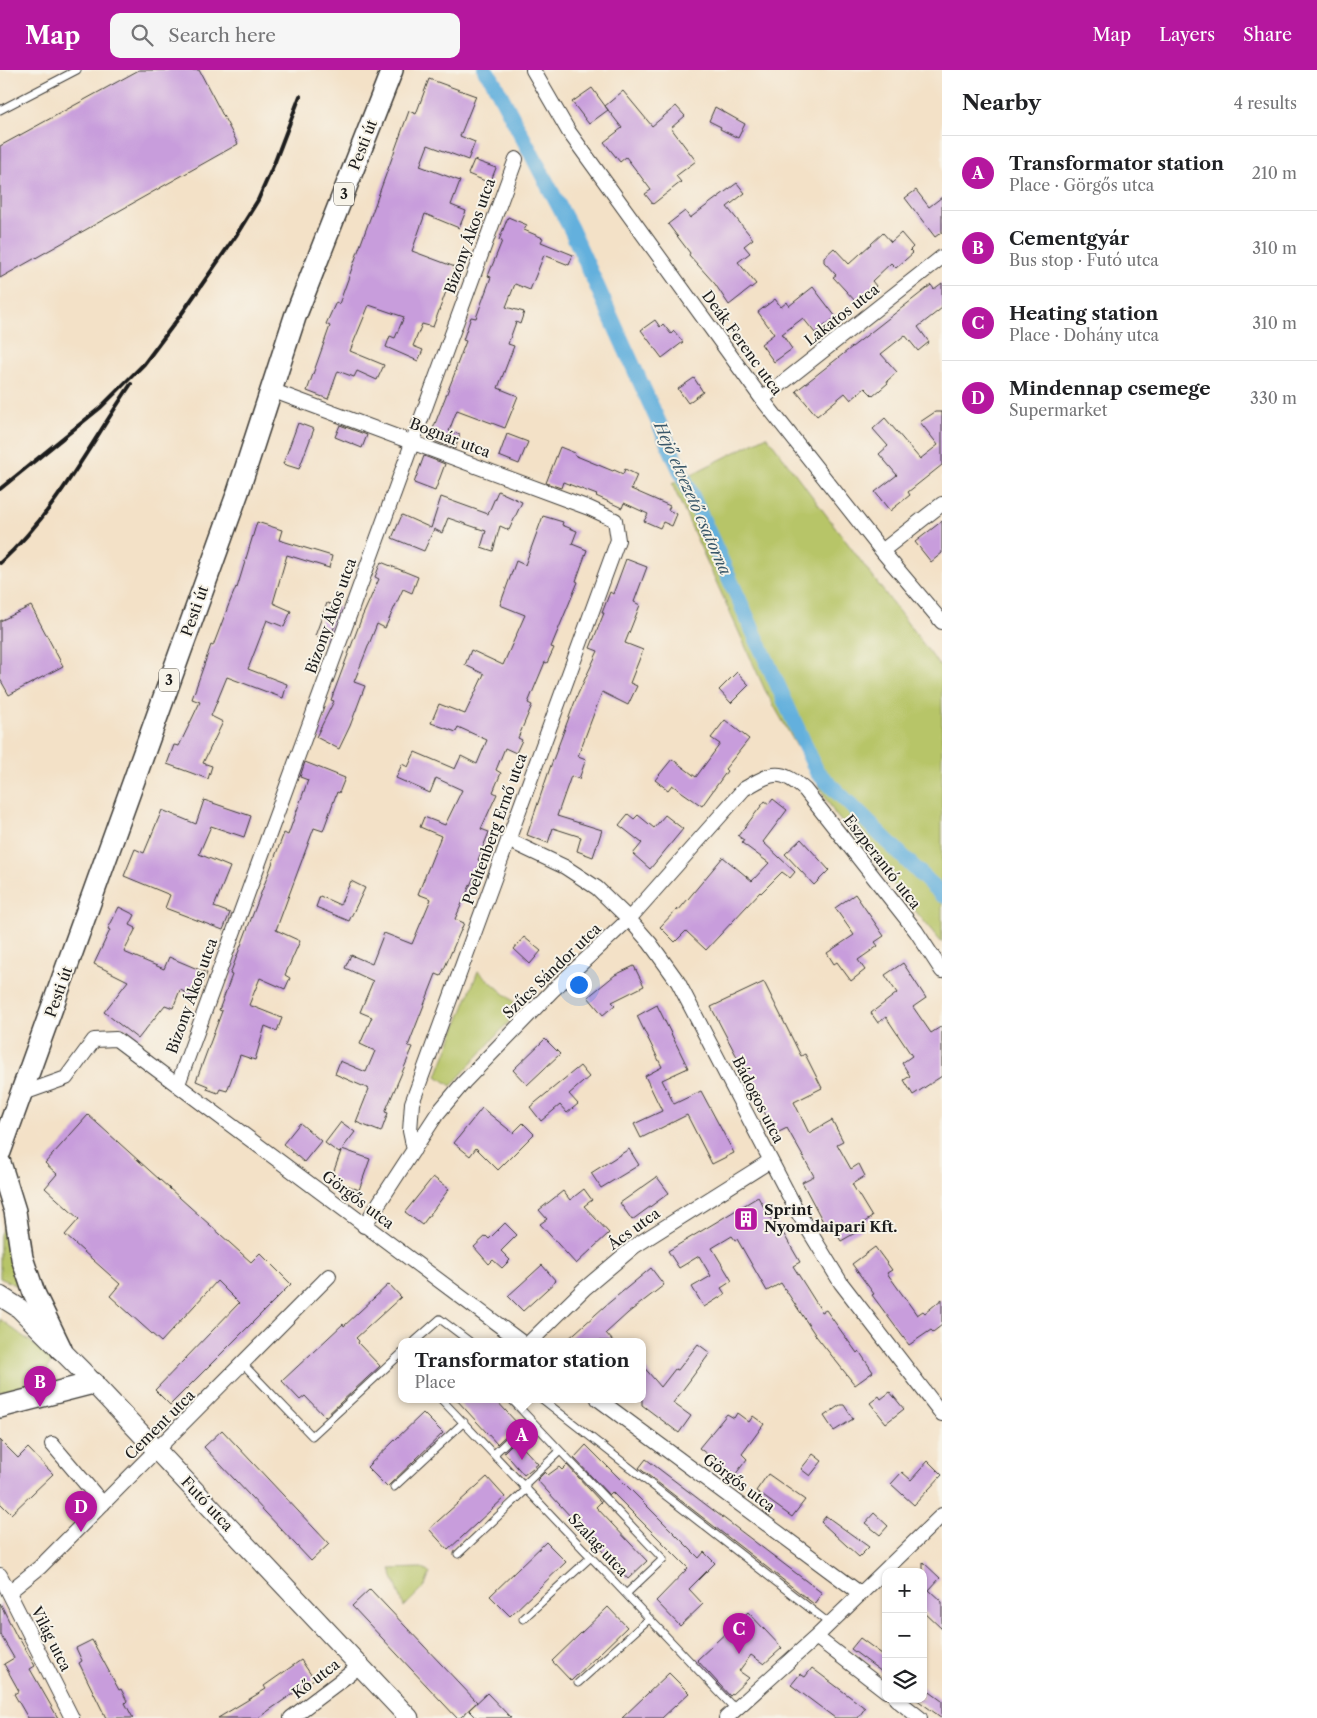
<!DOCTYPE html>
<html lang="en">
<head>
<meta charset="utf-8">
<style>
	:root { --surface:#fff; --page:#f6f6f6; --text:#202124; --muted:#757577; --line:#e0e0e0; --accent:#b5179e }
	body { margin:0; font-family:"Libre Caslon Text",serif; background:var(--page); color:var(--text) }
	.controls { position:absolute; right:15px; bottom:15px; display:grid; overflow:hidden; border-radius:10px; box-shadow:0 1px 4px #0004 }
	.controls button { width:45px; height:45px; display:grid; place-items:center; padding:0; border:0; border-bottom:1px solid var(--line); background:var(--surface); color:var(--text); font:25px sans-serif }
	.you { position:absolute; left:578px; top:914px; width:18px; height:18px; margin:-12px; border:4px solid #fff; border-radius:50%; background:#1a73e8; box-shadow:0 0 0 8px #1a73e833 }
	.badge { display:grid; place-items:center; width:32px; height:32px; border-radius:50%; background:var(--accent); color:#fff; font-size:16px; font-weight:700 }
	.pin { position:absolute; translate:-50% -41px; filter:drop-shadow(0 1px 2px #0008) }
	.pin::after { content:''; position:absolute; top:26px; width:18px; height:15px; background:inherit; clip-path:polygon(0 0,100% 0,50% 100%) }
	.popup { position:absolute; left:398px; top:1268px; width:248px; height:65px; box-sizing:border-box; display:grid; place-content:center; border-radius:10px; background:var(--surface); filter:drop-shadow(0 1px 4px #0005); font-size:16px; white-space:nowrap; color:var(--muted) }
	.popup b { font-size:19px; color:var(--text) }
	.popup::after { content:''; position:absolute; left:50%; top:100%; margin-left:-10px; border:10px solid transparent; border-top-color:var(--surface) }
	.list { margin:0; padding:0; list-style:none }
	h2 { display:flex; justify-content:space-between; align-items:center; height:65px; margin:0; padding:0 20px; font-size:21px }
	h2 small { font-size:16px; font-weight:400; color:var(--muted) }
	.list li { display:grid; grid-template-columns:32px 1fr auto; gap:15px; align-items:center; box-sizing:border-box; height:75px; padding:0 20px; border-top:1px solid var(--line) }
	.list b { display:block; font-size:19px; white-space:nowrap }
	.list p { margin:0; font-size:16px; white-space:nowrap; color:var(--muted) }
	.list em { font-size:16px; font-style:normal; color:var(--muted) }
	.icon { flex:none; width:28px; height:28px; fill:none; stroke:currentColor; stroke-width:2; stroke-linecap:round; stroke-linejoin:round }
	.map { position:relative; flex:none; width:942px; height:1648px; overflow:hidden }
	header { display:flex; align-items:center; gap:30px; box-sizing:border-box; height:70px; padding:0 25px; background:var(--accent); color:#fff }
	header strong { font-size:24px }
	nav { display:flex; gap:28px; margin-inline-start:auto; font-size:18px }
	.search { width:350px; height:45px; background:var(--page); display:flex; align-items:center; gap:12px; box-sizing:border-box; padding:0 18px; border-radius:10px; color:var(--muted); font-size:19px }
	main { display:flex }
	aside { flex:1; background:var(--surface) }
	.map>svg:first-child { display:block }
</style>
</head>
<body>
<header>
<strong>Map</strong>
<div class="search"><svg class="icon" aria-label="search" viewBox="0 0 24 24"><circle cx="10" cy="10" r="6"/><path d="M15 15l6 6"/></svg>Search here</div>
<nav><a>Map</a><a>Layers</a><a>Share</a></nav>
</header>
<main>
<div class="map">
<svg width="942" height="1648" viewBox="0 0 942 1648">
	<rect width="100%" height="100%" fill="#f7f3e8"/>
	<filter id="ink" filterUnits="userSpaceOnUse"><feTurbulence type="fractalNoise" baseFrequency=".02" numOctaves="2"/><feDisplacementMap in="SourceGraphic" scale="10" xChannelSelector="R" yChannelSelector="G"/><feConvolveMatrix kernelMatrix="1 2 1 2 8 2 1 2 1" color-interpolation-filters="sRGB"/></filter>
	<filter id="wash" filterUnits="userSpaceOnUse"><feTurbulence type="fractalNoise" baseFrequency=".0096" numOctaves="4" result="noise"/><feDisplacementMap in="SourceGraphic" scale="20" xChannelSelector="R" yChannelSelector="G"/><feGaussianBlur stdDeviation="1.12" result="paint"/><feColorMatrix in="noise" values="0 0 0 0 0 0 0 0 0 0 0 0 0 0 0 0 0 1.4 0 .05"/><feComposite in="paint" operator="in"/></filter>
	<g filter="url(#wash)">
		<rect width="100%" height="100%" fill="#f3e1c7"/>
		<path fill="#b7c567" stroke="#6a7042" d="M767,366L942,599V873L835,744L765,620L672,414Z
			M478,901L521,938L451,1016L437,1006Z
			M10,1138L26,1220L0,1208V1165Z
			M0,1249L52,1288L44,1309L0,1322Z
			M420,1498L430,1503L425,1516L404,1537L390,1499Z"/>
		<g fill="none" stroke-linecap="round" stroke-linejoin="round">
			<path stroke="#64b0dd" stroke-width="16" d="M485,0L492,9L571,159L817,702L942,825"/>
		</g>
		<g id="blocks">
			<path fill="#c89ddc" d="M139,0H199L238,74L0,208V76Z
				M429,9L476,26L460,66L475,72L468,90L428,75L420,96L460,111L451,135L466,141L459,158L425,144L412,181L455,197L433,257L422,254L413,276L423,280L418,291L386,277L390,266L395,268L404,247L369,235L350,281L384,295L377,310L357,301L354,307L338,301L328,329L307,321L330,256L326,254L336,232L339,234L409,41L416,44Z
				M592,18L608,40L589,54L572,32Z
				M623,21L652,56L676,36L685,46L671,58L696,91L676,106L681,112L653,134L645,124L651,120L626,87L620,92L604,72L622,58L605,36Z
				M715,37L745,54L738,68L720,59L721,57L709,51Z
				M474,90L496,98L490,113L468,104Z
				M737,113L745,123L727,137L753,169L744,176L750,183L738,192L756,214L729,235L715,214L689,185L690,183L668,154L685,141L690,148Z
				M916,120L929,137L942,127V162L935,167L905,128Z
				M508,147L527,155L524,160L543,168L541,172L573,185L569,195L544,185L530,220L515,214L506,237L524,242L520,254L516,252L508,274L514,276L498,318L518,326L505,358L457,340L449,361L460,365L455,379L429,369L456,300H455L466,271L463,270L471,247L476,248L491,207L488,206L502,171L499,170Z
				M883,163L891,172L901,163L913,177L910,180L913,183L896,198L891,193L872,211L876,216L857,233L833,207L836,205L824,192V187L834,178L849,194Z
				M942,213V238L918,257L929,272L918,281L905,265L881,284L897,302L887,311L888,313L873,326L865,318L851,330L845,323L817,346L796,321L931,215L934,219Z
				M813,217L836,247L815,263L803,248L782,264L792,279L774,292L761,274L774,264L758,242L775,229L781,237L787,232L789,236Z
				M655,250L660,257L663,254L671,264L674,261L683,272L662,288L641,260Z
				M694,308L703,322L688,333L678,319Z
				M935,342H942V395L908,422L910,425L890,441L875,422L897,405L879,384L888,376L873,359L885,348L920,389L938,375L920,352Z
				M298,353L314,359L299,399L283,394Z
				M340,355L367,365L362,378L335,367Z
				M507,364L528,372L519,394L499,386Z
				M560,377L575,383L574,385L613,401L614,400L623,404L625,399L637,405L631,419L670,436L668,440L677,444L672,456L663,452L660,458L644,451L648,444L624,433L622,438L596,426L597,425L563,412L561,418L546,413Z
				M424,386L445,394L435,421L414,413Z
				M498,421L522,432L509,460L500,456L493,481L481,477L486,461L448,448L442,463L434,459L424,481L392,468L402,445L431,458L441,427L488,444Z
				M543,446L563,452L562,455L577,461L572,474L587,480L576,511L578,512L551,577L554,578L547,593L545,592L528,633L532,635L518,668L522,670L516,683L505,678L496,700L501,703L493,722L497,724L481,759L489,762L478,790L481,791L455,849L464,853L441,906L436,904L408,976L413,977L385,1042L388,1043L381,1062L356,1052L369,1019L335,1004L340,991L366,1002L375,981L360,974L372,947L360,942L373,911L345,898L351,885L372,894L384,863L412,874L431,829L418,824L441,766L420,757L424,747L445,755L462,720L436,708L430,723L396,708L402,694L408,697L415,682L455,699L461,686L477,694L487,670L458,657L456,662L431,653L439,634L465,644L484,604L465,595L471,580L503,595L525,545L500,535L516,491L525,495Z
				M942,451V483L931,492L915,472Z
				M257,452L282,460L279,470L332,486L329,498L287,485L273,533L291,541L284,557L267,550L248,599L287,614L283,628L227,607L211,646L223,652L203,693L212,696L208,709L167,694L174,675L179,676L200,632L192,629L211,575L213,576L229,534L236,517L237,518Z
				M626,489L647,497L634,532L640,535L625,573L643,580L630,613L637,616L628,635L602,622L578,686L586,689L579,709L571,706L557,746L602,760L593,787L577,781L581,767L553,758L548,773L527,765L550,698L577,626L598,581L590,578L604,543H602L610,522L613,524Z
				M381,492L418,507L412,523L403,519L385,558L377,554L354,612L365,616L350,656L339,679L316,667L334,631L331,630L362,547L379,509L375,507Z
				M327,533L341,538L329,571L315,566Z
				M31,536L63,596L9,625L0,609V551Z
				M737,602L749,615L731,633L719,620Z
				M725,650L749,669L725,699L727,701L702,736L672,715L668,720L655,710L672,689L696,707L720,674L711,668Z
				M305,692L345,708L339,723L337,722L323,761L314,758L276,860L300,871L285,905L290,908L285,919L260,908L249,935L282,948L277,961L265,956L255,990L240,985L227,1021L220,1019L218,1023L207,1019L208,1016L196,1011L222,941L219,940L232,905L230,904L284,763L288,765L308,710L300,707Z
				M773,729L787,740L763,772L795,802L790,808L782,802L761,823L760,822L706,880L686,861L675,872L660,857L677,839L678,841L723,787L752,811L769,793L742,773L744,770L738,766L765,731L769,734Z
				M204,730L251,746L244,767L211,756L199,784L230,797L214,837L230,843L223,860L165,838L170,825L124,806L135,779L144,783L162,740L196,754Z
				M628,744L634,749L638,745L654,758L665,745L683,759L650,799L633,784L642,773L619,755Z
				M801,769L829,800L814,815L785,784Z
				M351,811L365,818L349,851L316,837L320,826L340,835Z
				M855,824L884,866L875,872L878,876L858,890L865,900L851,911L837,892L834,894L827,883L854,865L835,838Z
				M119,837L135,845L130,855L136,858L124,882L164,899L169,887L207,903L197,927L180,920L173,938L165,935L138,969L104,942L128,911L94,894L110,860L108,859Z
				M524,867L541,881L530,894L514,879Z
				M903,893L926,928L913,937L931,963L942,956V1006L913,1025L904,1010L910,1006L902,993L912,986L886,947L878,953L871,943L897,923L885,905Z
				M634,896L644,916L612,932L615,935L603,945L588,927L615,905Z
				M764,912L801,986L805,984L822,1018L794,1032L809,1063L832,1050L843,1071L837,1074L851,1099L859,1094L865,1106L852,1114L872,1147L860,1155L862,1159L841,1171L833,1158L828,1161L802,1112L814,1106L787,1058L775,1064L758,1029L754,1031L744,1010L748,1008L711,937Z
				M657,935L688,998L662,1010L674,1034L701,1021L734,1083L712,1094L687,1045L641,1068L634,1054L662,1041L645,1006L662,997L637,946Z
				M545,969L560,984L527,1015L513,1000Z
				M580,996L589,1007L569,1024L578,1034L567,1043L560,1035L541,1051L530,1037Z
				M482,1038L513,1063L523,1053L534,1064L498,1100L476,1078L470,1086L454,1073Z
				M88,1045L251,1192L260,1183L291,1214L170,1335L155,1320L239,1233L217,1211L161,1272L110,1226L120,1214L65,1165L79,1149L45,1118L57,1104L45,1093Z
				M341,1052L355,1062L342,1079L370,1089L359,1120L331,1109L341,1081L339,1083L325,1073Z
				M300,1053L321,1071L304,1092L283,1074Z
				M629,1079L639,1095L601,1118L591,1103Z
				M433,1107L449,1119L422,1155L405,1142Z
				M657,1107L669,1123L632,1150L620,1133Z
				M584,1119L592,1130L584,1136L609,1163L576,1194L540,1154L547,1149L539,1140L563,1121L570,1130Z
				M758,1127L773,1153L776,1151L800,1192L793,1196L822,1242L826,1240L857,1283L859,1281L873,1302L855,1315L816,1266L781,1213L767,1221L737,1169L735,1170L732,1166L712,1178L732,1211L721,1218L725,1224L704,1237L692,1217L711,1206L699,1186L679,1198L668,1181Z
				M505,1153L517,1165L501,1181L510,1190L502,1198L493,1190L489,1194L474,1177L486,1166L489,1169Z
				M875,1177L892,1200L887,1203L917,1245L923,1241L925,1243L942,1229V1255L933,1262L931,1260L909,1275L872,1225L874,1224L852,1194Z
				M542,1195L556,1211L523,1241L508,1226Z
				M651,1198L664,1215L628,1243L606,1263L613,1271H566L605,1236Z
				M389,1214L401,1227L356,1268L359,1271L358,1273L380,1296L325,1347L305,1326L300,1330L282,1311L343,1254L344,1256Z
				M698,1274L710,1283L673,1333L691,1346L679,1363L642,1335V1295L661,1317L675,1299L678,1300Z
				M890,1322L904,1339L886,1353L870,1333L879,1326L881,1329Z
				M456,1329H495L518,1354L497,1374Z
				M840,1335H844L853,1349L834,1361L824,1346Z
				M423,1343L443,1363L387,1417L367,1397Z
				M737,1343L749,1352L753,1346L764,1354L742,1384L747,1389L735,1405L699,1378L727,1344L734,1348Z
				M222,1360L329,1474L311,1491L204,1377Z
				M0,1370L18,1388L28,1378L53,1404L11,1444L0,1433Z
				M516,1370L538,1394L524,1405L504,1382Z
				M586,1375L699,1488L704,1482L715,1493L689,1519L703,1534L680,1556L656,1531L688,1498L612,1422L609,1425L574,1388Z
				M813,1384L822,1391L810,1406L801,1399Z
				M646,1389L822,1523L814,1534L639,1398Z
				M928,1391L942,1405L914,1435L891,1414L902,1402L911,1410Z
				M567,1395L601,1432L596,1437L647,1491L628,1509L537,1410L545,1402L548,1405L559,1397L562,1400Z
				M768,1404L805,1430L792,1447L756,1421Z
				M487,1407L505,1427L448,1480L429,1459Z
				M874,1443L888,1456L880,1465L865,1453Z
				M826,1446L869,1477L859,1487L821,1452Z
				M546,1472L566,1492L510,1546L490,1526Z
				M923,1492L940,1508L929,1520L942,1532V1559L923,1541Z
				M370,1519L477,1632L460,1648H457L352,1536Z
				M0,1533L18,1569L19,1568L35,1596L30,1599L58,1648H28L14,1624L19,1621L4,1594L14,1588L0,1564Z
				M608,1537L627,1557L571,1611L552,1591Z
				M748,1542L782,1578L764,1594L751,1585L739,1601L749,1608L730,1626L697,1590Z
				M860,1568L886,1587V1605L851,1579Z
				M92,1570L119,1620L121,1619L127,1631L125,1633L133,1648H106L79,1593L82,1591L76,1578Z
				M301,1590L314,1609L258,1648H218L266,1619L264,1616Z
				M812,1598L865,1638L858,1648H835L791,1615L800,1604L805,1607Z
				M669,1603L689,1623L662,1648H622Z
				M923,1617L942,1631V1648L916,1629H923Z
				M487,1623L511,1648H477L469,1640Z"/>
		</g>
	</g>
	<g filter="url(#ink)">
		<use href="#blocks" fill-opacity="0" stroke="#3c3a36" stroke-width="1"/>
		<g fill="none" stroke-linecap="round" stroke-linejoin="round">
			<defs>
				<path id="service" d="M0,40L77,0
					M415,1271L440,1249L469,1271
					M243,1294L312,1366L402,1283
					M441,1329L735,1639
					M511,1329L663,1489L626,1524
					M542,1329L830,1554
					M494,1384L530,1350
					M523,1416L560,1381
					M394,1417L464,1352
					M458,1484L527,1419
					M523,1549L591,1487
					M578,1613L649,1549"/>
				<path id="minor" d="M533,0L569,62L762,329L882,481L942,552
					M271,320L589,438L615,450L618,470L412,1033L410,1061L414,1080
					M762,329L942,187
					M882,481L942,434
					M508,770L565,797L597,818L629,849L650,873L678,912L797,1141L841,1213L942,1344
					M178,1014L516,89
					M21,1024L66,1008L94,970L116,969L520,1271
					M364,1156L437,1044L464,1012L552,921L629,849L744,719C772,703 779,697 805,720L916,861L942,901
					M531,1271L584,1219L635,1176L770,1091
					M598,1329L861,1524
					M52,1374L103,1434
					M0,1505L72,1648
					M9,1522L40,1497L329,1206
					M816,1567L886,1621
					M896,1629L920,1648
					M291,1648L360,1596
					M726,1648L816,1567L942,1445"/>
				<path id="secondary" d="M0,1226L19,1238L82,1301L409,1648"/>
				<path id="primary" d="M0,1082L238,422L295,247L392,0
					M0,1093L15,1141L22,1188L34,1223L61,1279
					M0,1337L93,1313"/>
			</defs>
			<use href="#service" stroke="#3c3a36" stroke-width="9"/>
			<use href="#minor" stroke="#3c3a36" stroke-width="16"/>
			<use href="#secondary" stroke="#3c3a36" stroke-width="21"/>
			<use href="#primary" stroke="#3c3a36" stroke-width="24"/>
			<use href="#service" stroke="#fff" stroke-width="7"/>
			<use href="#minor" stroke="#fff" stroke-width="14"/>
			<use href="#secondary" stroke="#fff" stroke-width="19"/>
			<use href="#primary" stroke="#fff" stroke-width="21"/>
			<path stroke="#1c1c1c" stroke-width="4" d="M0,419L100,338L144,294L180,246L237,164L258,130L274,94L300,26
				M0,493C55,443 89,376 131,314"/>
		</g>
	</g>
	<defs>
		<symbol id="building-square" viewBox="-11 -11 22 22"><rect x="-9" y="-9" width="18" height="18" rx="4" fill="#b5179e" stroke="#f7f3e8"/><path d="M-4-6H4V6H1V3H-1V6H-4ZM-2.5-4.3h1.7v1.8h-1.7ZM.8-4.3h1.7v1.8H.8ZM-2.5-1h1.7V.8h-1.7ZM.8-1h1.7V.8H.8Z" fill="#fff"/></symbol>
	</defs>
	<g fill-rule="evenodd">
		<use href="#building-square" x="732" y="1135" width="28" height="28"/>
	</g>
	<g text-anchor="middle" stroke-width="4" stroke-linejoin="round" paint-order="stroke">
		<g fill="#f7f3e8" stroke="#5e5c59" stroke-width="1">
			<rect x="334" y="112.5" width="20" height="23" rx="4"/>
			<rect x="159" y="598.5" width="20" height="23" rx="4"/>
		</g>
		<g font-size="14" font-weight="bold" fill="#1c1c1c">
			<text x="344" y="129">3</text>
			<text x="169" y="615">3</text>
		</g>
		<g font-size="15" fill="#1c1c1c" stroke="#f7f3e8">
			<text transform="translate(363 75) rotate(-69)" y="5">Pesti út</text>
			<text transform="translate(470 166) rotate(-70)" y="5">Bizony Ákos utca</text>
			<text transform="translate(842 245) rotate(-38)" y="5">Lakatos utca</text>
			<text transform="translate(742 273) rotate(54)" y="5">Deák Ferenc utca</text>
			<text transform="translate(450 368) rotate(21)" y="5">Bognár utca</text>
			<text transform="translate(195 541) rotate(-70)" y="5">Pesti út</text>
			<text transform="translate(331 546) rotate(-70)" y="5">Bizony Ákos utca</text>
			<text transform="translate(495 759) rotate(-70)" y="5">Poeltenberg Ernő utca</text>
			<text transform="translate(882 792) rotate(52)" y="5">Eszperantó utca</text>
			<text transform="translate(552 901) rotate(-44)" y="5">Szűcs Sándor utca</text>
			<text transform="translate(59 922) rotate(-70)" y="5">Pesti út</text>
			<text transform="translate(192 926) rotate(-70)" y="5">Bizony Ákos utca</text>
			<text transform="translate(758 1030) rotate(63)" y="5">Bádogos utca</text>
			<text transform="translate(358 1130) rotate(37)" y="5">Görgős utca</text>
			<text transform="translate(634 1159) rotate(-36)" y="5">Ács utca</text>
			<text transform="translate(160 1355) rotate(-45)" y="5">Cement utca</text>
			<text transform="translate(739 1413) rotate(37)" y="5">Görgős utca</text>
			<text transform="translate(207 1434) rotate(47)" y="5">Futó utca</text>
			<text transform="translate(598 1475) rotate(47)" y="5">Szalag utca</text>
			<text transform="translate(51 1569) rotate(63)" y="5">Világ utca</text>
			<text transform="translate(316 1609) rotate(-37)" y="5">Kő utca</text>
		</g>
		<g font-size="15" font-weight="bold" fill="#1c1c1c" stroke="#f7f3e8" text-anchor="start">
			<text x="764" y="1145">Sprint<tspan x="764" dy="17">Nyomdaipari Kft.</tspan></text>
		</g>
		<g font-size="16" font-style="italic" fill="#395769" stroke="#f7f3e8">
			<text transform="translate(693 428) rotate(66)" y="6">Hejő elvezető csatorna</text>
		</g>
	</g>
</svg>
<div class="controls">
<button>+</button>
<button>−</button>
<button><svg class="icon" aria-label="layers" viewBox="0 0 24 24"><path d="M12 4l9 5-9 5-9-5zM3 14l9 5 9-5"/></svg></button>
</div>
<div class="you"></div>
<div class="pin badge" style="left:522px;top:1390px">A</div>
<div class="popup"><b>Transformator station</b>Place</div>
<div class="pin badge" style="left:40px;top:1337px">B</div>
<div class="pin badge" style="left:739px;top:1584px">C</div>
<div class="pin badge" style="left:81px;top:1462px">D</div>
</div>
<aside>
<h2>Nearby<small>4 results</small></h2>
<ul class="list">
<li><span class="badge">A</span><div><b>Transformator station</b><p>Place · Görgős utca</p></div><em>210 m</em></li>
<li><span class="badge">B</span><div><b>Cementgyár</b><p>Bus stop · Futó utca</p></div><em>310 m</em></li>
<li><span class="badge">C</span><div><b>Heating station</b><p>Place · Dohány utca</p></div><em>310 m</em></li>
<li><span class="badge">D</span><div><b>Mindennap csemege</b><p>Supermarket</p></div><em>330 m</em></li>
</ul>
</aside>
</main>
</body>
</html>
